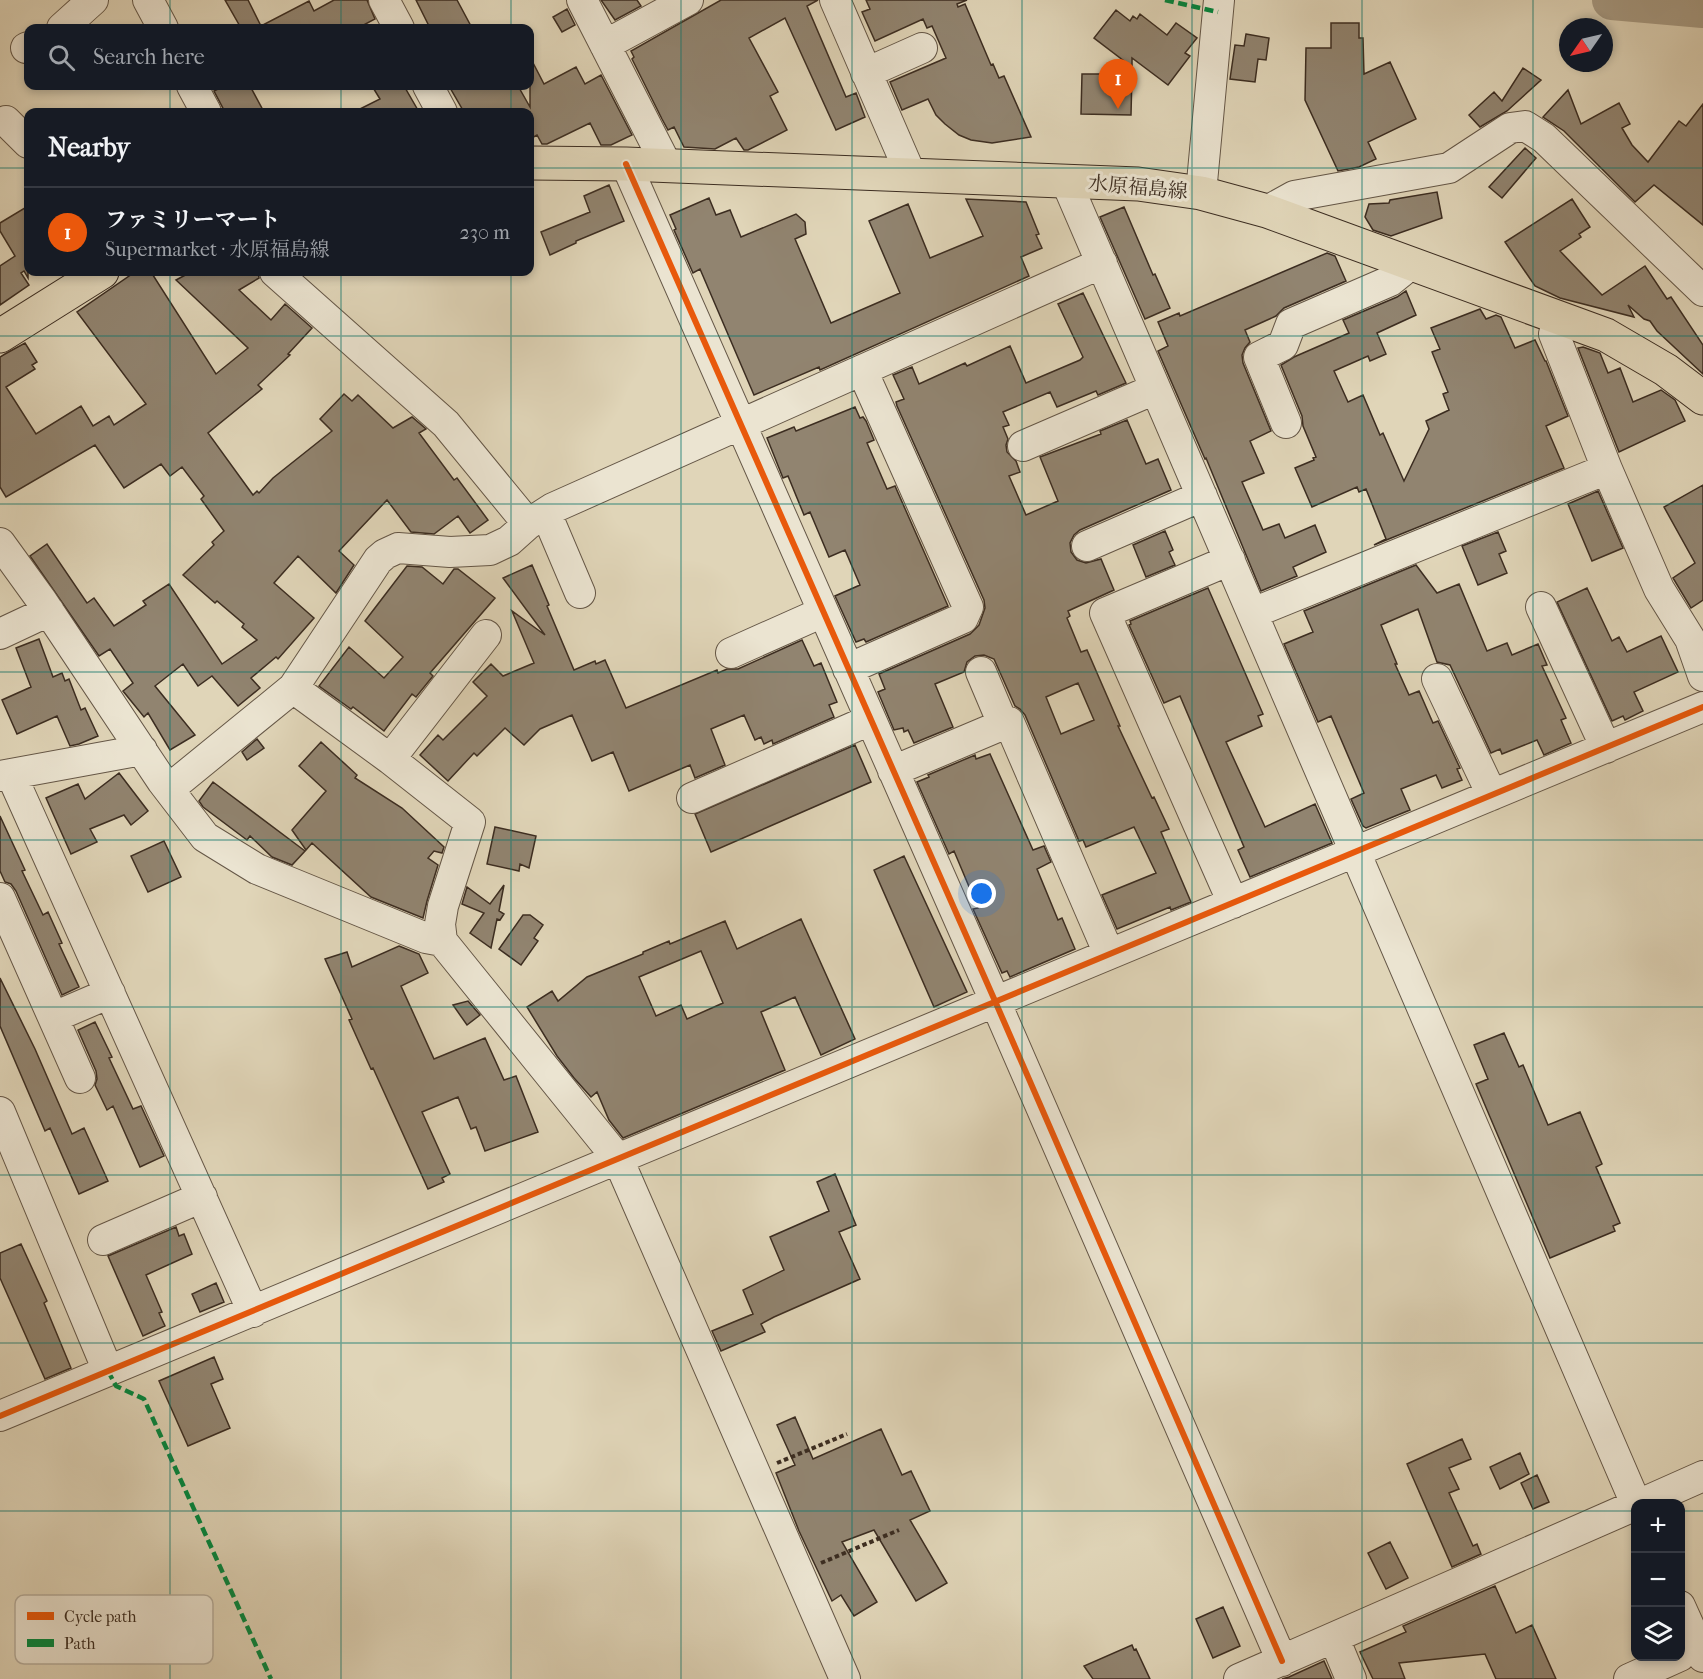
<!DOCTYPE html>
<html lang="en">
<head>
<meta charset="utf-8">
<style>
	:root { --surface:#171b24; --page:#242831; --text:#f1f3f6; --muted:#9ea1a6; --line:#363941; --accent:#ea580c }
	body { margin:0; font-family:"IM FELL French Canon","Noto Serif JP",serif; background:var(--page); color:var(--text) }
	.controls { position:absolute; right:18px; bottom:18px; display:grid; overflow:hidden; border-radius:12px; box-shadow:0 3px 9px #0003 }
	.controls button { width:54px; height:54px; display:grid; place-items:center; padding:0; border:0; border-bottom:2px solid var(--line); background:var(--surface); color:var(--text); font:30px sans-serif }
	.compass { position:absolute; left:1559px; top:18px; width:54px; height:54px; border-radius:50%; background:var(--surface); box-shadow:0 3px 9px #0003; rotate:236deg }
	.you { position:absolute; left:982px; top:894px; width:21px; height:21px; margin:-15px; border:4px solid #fff; border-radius:50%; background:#1a73e8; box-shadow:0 0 0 9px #1a73e833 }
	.badge { display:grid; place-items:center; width:39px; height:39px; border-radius:50%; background:var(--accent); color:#fff; font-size:20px; font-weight:700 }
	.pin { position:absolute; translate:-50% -50px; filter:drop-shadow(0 2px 3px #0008) }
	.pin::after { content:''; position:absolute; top:32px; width:21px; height:18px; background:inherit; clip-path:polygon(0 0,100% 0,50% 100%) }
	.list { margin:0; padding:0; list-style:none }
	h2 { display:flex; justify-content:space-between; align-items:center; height:78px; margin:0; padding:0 24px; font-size:26px }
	h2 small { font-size:20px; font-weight:400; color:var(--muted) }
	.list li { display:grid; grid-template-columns:39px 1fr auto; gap:18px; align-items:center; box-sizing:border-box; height:90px; padding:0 24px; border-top:2px solid var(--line) }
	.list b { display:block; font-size:22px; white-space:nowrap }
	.list p { margin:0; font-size:20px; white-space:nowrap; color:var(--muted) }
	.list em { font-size:20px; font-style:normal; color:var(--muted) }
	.icon { flex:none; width:33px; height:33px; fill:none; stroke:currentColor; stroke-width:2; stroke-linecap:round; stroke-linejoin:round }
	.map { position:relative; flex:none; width:1703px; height:1679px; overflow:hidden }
	.search { position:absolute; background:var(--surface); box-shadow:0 3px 9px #0003; left:24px; top:24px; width:510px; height:66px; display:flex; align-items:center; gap:15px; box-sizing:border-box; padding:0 21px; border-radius:12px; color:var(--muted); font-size:22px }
	.panel { position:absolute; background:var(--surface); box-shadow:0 3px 9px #0003; left:24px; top:108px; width:510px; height:168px; border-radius:12px }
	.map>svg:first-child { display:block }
</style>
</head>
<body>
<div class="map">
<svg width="1703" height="1679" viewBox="0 0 1703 1679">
	<rect width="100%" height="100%" fill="#e0d5b8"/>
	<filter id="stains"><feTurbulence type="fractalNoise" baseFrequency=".00333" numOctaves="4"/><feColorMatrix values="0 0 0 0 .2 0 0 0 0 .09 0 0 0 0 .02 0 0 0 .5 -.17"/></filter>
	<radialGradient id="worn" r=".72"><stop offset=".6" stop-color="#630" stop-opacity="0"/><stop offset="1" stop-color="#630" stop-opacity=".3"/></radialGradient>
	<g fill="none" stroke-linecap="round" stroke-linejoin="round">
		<path stroke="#a89c85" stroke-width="40" d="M1612,0L1703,8"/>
	</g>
	<path fill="#918470" stroke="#3c2d21" stroke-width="1.5" fill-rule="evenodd" d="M225,0H248L261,26L309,1L314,11L334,0H367L375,19L358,28H241Z
		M416,0H457L472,28H430Z
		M601,0H637L641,6L615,20Z
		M721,0H818L807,6L846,97L856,93L865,117L836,130L785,18L749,38L778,92L770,96L787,130L748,150H744L736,138L715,149L684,147L674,127L668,130L662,119L632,59L634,57L631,51Z
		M866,0H967L957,4L958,7L965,4L991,65L993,64L999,78L1004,76L1031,137L992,143L971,140L959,135L945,124L936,115L928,99L902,110L890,82L946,58L932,26L927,28L923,19L875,41L862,12L870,9Z
		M567,9L575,25L562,32L553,17Z
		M1116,10L1130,21L1133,16L1137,19L1140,14L1167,35L1176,23L1197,38L1185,53L1190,56L1168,85L1132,58V67L1094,38Z
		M1331,23H1359V38H1363L1364,74L1390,62L1416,119L1368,142L1376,159L1359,167L1338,171L1305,100L1306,48H1331Z
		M1246,34L1269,38L1266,60L1258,59L1255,82L1230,79L1235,45L1244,46Z
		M530,57L544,84L576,67L585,84L601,75L632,135L611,145H601L590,123L547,144H542L537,135L530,139V112H464L449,86H518L530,107Z
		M1523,68L1541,80L1507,111L1480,127L1469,115L1494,92L1502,101Z
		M1082,74H1132L1131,115L1081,114Z
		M224,86H250L264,112H225L214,91Z
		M372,86H404L419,112H354L380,99Z
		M1568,90L1581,124L1619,103L1630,124L1622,128L1632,145L1648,162L1679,121L1686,126L1703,104V225L1654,185L1635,202L1564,131L1543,117Z
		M1525,148L1536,158L1502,198L1489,187Z
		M609,185L624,221L576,241V243L550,255L541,232L590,212L584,196Z
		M1437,192L1442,218L1391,236L1373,230L1365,217L1369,204L1389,203L1390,200Z
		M709,198L716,215L730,210L741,237L796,214L805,222L806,234L795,239L831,323L900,293L869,221L908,204L930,258L983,236L966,199L1026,202L1039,234L1036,235L1042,248L1021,257L1029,276L820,370L819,367L754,395L700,269L693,273L674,230L676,229L670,215Z
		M1572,199L1590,227L1579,234L1581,237L1560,251L1602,295L1645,266L1667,299L1671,297L1703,345V374L1657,331L1650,321L1644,319L1628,305L1634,317L1560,298L1535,286L1505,242Z
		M28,206V278L24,271L21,273L29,285L0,305V266L15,256L0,231V223Z
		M1124,207L1153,275L1155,274L1170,308L1145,319L1100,217Z
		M1327,253L1335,256L1346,281L1284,308L1276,316L1245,330L1250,342L1245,348L1242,355L1243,363L1271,431L1250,441L1264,473L1242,482L1263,530L1279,524L1285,538L1315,525L1326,552L1293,567L1297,576L1261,591L1206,458L1205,459L1158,351L1168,346L1158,322L1179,313L1180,316Z
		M135,272H151L216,374L248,348L176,280L191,272H258L259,278L239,290L271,320L285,304L312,328L288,354L290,355L258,385L262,389L208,433L253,495L257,491L259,493L273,478L332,431L320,419L344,394L352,401L358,395L393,428L412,417L426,429L419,433L454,480L457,478L488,520L470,533L458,516L434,534L411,532L387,500L339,551L354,565L336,593L298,556L274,583L314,618L278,659L276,657L251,678L260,688L238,706L212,676L198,686L183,664L155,686L195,735L170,750L148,713L144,717L123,691L133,683L110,649L99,656L30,556L47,544L87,603L94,598L114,626L146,605L143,601L169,584L222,664L257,640L242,627L244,624L217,601L215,603L183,575L214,545L212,542L224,531L201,499L204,496L182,467L170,476L161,464L124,488L95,445L6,497L0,487V357L5,354L25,343L37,362L32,365L35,369L6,387L36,434L81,406L93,426L109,416L114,425L146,404L77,312Z
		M1406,291L1416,315L1377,333L1386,354L1370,361L1368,356L1334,371L1348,402L1363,395L1380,435L1383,433L1404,481L1429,429L1426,421L1449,410L1443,394L1448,392L1432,352L1440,349L1431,328L1480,309L1486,319L1496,315L1501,317L1515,348L1535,340L1545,361H1546L1568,416L1546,426L1564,468L1374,545L1386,539L1366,489L1359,492L1357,487L1312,507L1295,468L1314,460L1313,458L1316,457L1303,426L1302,416L1281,365L1294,357L1349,333L1343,320L1397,297Z
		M1083,293L1126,383L1098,395L1096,391L1057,407L1050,392L1003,412L1009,425L1003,427L1008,439L1006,445L1007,452L1016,461L1020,472L1009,476L1026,515L1058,501L1040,457L1101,434L1100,431L1127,420L1146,464L1158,459L1171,490L1080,530L1074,535L1070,543L1071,552L1077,560L1086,563L1101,559L1114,590L1068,611L1070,616L1067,618L1081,652L1087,650L1120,726H1118L1152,798L1154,797L1169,829L1161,832L1191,902L1171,910L1170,907L1117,929L1102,895L1156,873L1134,827L1086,847L1083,840L1079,841L1025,715L1020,709L1015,706L994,659L984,655L975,656L967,662L964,672L935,684L953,727L914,743L908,730L904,732L903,728L894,730L878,692L885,689L879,674L970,634L979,625L985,608L984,600L897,406L896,402L904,399L893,375L912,367L919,384L965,363L967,366L1010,346L1026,383L1080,360L1083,357L1058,304ZM1078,683L1094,720L1061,734L1046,697Z
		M1583,347L1600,353L1608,373L1620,368L1633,402L1661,390L1675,400L1685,421L1619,452L1578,348Z
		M855,407L860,418L863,417L866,421L874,440L867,443L887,489L895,486L948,606L866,642L864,639L856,642L835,596L860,585L845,550L829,557L810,512L804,515L788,476L783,478L767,438L794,427L796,431Z
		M1703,485V600L1691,608L1673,578L1695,563L1664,507Z
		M1598,491L1623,548L1592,561L1568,504Z
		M1165,531L1173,550L1169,552L1175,565L1146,577L1133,545Z
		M1498,532L1506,551L1499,554L1507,573L1478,585L1462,546Z
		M532,565L549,605L547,606L574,670L595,661L596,664L605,660L626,708L717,670L718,673L727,669H738L802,640L814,666L821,663L837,702L829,705L834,717L773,744L772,740L764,744L761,737L755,740L744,715L711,729L725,765L695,778L690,765L629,791L613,752L592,761L572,715L540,729L524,745L505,728L477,756L474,753L448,781L420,755L438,735L443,740L487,696L473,682L491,664L503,676L534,663L512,611L545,635L503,578Z
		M1416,565L1437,593L1459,584L1487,651L1507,643L1512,655L1538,644L1547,665L1542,666L1566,718L1561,720L1571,743L1544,755L1537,740L1502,754L1500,749L1491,753L1450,665L1437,662L1418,609L1381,625L1397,664H1395L1409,695L1419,691L1433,723L1438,721L1460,768L1457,769L1462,780L1442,788L1436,775L1401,789L1410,810L1366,828L1363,826L1351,799L1364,793L1331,716L1318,722L1284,644L1313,632L1304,611Z
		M407,566L422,567L443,584L454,569H458L495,598L430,673L433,676L416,697L412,694L384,731L353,707L351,709L319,686L349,647L384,678L403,657L365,621Z
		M1208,588L1263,714L1258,716L1262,726L1226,742L1265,827L1315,804L1332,843L1250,877L1238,850L1244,847L1180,696L1164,703L1129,625L1131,624L1130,621Z
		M1587,588L1612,641L1619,637L1627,652L1661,636L1678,672L1634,692L1643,711L1625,720L1623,716L1612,721L1557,602Z
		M39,639L53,677L62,673L65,681L69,679L81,710L85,708L98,736L79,744L70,746L57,716L17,734L2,700L31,687L16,648Z
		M257,739L264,748L247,760L242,752Z
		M321,742L357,775L355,778L402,808L444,847L442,853L434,851L428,858L438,865L427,901L423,918L371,897L312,843L306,850L292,830L326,791L299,766Z
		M855,745L871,782L711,852L695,814Z
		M990,754L1033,850L1044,846L1051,862L1037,869L1058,920L1062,918L1075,949L1010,977L1007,971L1002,973L973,909L978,908L954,851L949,854L917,782L929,777L928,775L975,755L976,759Z
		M119,773L148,811L131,825L124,815L90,829L97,842L71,854L46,798L78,784L85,799Z
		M213,782L305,851L292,865L272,857L250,836L247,840L203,807L199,801Z
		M0,816L25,870L22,871L43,915L48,912L62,943L59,944L79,987L62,995L16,891L11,884L5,882L0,871Z
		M495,827L536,836L529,868L520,864L519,871L487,864Z
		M164,841L181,877L148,892L131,856Z
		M904,856L967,992L934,1007L874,870Z
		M504,885L499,911L504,914L500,920L497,919L491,948L470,933L484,913L462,904L467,887L490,904Z
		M523,915H530L543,925L534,938L538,941L521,965L499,949Z
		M801,919L855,1039L821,1055L795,997L761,1012L785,1070L623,1138L609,1120L597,1092L591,1097L574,1078L557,1056L527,1007L552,991L558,1001L587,977L643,954V952L669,941L670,944L725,921L737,949ZM701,951L723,1003L687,1019L681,1005L656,1016L639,977Z
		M399,946L419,954L428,973L401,986L434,1059L485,1038L504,1080L516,1076L538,1132L485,1151L476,1127L471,1129L458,1097L422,1112L450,1174L442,1178L444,1182L428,1189L373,1068L371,1069L349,1020L352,1019L325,959L347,952L352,967Z
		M0,978L35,1049L72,1134L84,1128L108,1181L79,1194L50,1128L45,1131L0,1026Z
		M468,1001L480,1015L467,1025L453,1005Z
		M95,1022L112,1057L109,1058L133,1109L141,1106L164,1156L140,1167L113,1106L107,1110L95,1085L97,1079L96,1071L78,1030Z
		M1504,1033L1519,1067L1523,1065L1548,1125L1580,1112L1602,1164L1596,1167L1620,1223L1613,1226L1615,1231L1550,1258L1476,1084L1488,1079L1474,1045Z
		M835,1174L856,1225L839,1232L860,1279L774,1317L761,1324L765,1332L721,1351L712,1331L753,1314L743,1290L784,1270L770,1237L829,1211L817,1182Z
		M176,1227L179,1236L184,1234L192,1254L146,1275L162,1312L159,1313L165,1326L143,1336L108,1256Z
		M21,1244L47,1301L44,1303L71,1368L45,1379L0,1278V1253Z
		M216,1283L224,1302L200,1312L192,1294Z
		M214,1357L223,1379L211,1384L230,1428L188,1446L159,1381Z
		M795,1417L813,1459L881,1429L902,1475L911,1471L930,1511L910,1520L947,1583L916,1601L874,1530L842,1542L877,1602L854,1616L841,1595L832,1601L799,1531L776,1473L795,1465L777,1425Z
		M1462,1439L1471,1459L1449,1468L1459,1489L1449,1493L1473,1546L1477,1544L1481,1554L1452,1567L1407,1464Z
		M1520,1453L1529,1474L1500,1489L1490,1467Z
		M1537,1475L1549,1502L1533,1509L1521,1483Z
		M1390,1542L1408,1578L1386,1589L1368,1553Z
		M1495,1586L1516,1633L1532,1625L1556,1679H1496L1485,1654L1399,1663L1405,1679H1373L1360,1652L1406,1632L1403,1626Z
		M1223,1607L1240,1646L1213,1658L1196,1619Z
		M1132,1645L1134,1650L1136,1649L1150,1679H1093L1084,1666Z
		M1324,1661L1332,1679H1282L1289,1677Z"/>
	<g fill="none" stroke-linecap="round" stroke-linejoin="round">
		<defs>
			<path id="minor" d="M148,0L163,28
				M384,0L399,28
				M582,0L667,166
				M835,0L911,175
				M62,28L93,0
				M605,45L688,0
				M26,48L28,47
				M866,73L922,48
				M192,86L206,112
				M428,86L442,112
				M6,121L28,143
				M626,164L995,1001L1282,1661
				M1066,181L1636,1504
				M1201,193L1219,0
				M1267,211L1294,196L1449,168L1510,128L1525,126L1544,138L1703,291
				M275,272L446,424L528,524L553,508L1102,263
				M1559,317L1554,334L1607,469
				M1286,423L1259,357L1283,345L1291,324L1390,281L1411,264
				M1023,446L1155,389
				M546,513L580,593
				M0,543L42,601L162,781L205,837L257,869L426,938L442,941L618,1159L845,1679
				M1087,546L1202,496
				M1230,560L1105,613L1233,903
				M1541,607L1606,748
				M1253,613L1607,469L1659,589L1690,639L1703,676
				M0,634L49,611
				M731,653L823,612
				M848,669L963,618L968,607L862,370
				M981,672L1003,724
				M1437,679L1492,795
				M293,688L390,759L470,822L443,906L440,924L442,941
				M390,759L486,635
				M893,771L1009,722L1109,954
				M11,774L253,1312
				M0,776L142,750
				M169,789L293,688L378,560L385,554L398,548L450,552L490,550L509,541L528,524
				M692,798L870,720
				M0,898L80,1078
				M54,1017L110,993
				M0,1112L108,1371
				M103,1240L202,1197
				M0,1416L1703,707
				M1640,1504L1703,1476
				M1680,1606L1703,1657
				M1334,1638L1351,1679
				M1239,1679L1636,1505
				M1629,1679L1680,1656"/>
			<path id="major" d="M530,163L626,164L1138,184L1201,193L1267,211L1606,335L1666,370L1703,398
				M0,336L102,272"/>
		</defs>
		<use href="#minor" stroke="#655747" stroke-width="32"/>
		<use href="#major" stroke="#3c2d21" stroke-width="35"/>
		<path stroke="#3c2d21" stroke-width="4" stroke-dasharray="4.5 3" stroke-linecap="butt" d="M777,1463L847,1434
			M821,1563L899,1530"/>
		<use href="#minor" stroke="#ebe4d1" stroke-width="30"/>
		<use href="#major" stroke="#e0d5b8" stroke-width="33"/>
		<path stroke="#00873e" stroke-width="4.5" stroke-dasharray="9 4.5" stroke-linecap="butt" d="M1165,0L1218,12
			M108,1371L116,1386L144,1399L271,1679"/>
		<defs>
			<path id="cycleway" d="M626,164L995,1001L1282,1661
				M0,1416L1703,707"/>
		</defs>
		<use href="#cycleway" stroke="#ebe4d1" stroke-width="10"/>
		<use href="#cycleway" stroke="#e8590c" stroke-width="6"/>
	</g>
	<path fill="none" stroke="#0f766e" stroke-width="1.5" stroke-opacity="0.55" d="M170,0V28M341,0V28M511,0V28M681,0V1679M852,0V1679M1022,0V1679M1192,0V1679M1362,0V1679M1533,0V1679M170,86V112M341,86V112M511,86V112M0,168H28M530,168H1703M170,272V1679M341,272V1679M511,272V1679M0,336H1703M0,504H1703M0,672H1703M0,840H1703M0,1007H1703M0,1175H1703M0,1343H1703M0,1511H1636M1680,1511H1703"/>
	<g text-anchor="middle" stroke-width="6" stroke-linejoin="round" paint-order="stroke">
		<g font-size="20" fill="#3c2d21" stroke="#ebe4d1">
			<text transform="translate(1138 187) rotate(5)" y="7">水原福島線</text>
		</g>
	</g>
	<rect x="15" y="1595" width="198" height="69" rx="9" fill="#ebe4d1" stroke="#b6ad9c" stroke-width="1.5"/>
	<rect x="27" y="1612" width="27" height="8" fill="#e8590c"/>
	<rect x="27" y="1639" width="27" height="8" fill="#00873e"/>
	<g font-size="16" fill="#3c2d21">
		<text x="64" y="1622">Cycle path</text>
		<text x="64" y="1649">Path</text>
	</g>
	<rect width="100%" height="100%" filter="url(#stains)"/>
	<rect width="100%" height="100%" fill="url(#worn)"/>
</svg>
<div class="controls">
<button>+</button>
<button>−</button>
<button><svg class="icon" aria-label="layers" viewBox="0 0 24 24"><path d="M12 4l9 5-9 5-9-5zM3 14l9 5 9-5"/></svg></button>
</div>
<svg class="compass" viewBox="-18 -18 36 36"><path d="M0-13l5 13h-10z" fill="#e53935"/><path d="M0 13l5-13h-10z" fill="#9ea1a6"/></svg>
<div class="you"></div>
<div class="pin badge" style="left:1118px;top:109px">1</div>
<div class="search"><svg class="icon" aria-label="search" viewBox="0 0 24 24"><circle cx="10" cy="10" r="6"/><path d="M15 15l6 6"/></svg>Search here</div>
<section class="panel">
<h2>Nearby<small></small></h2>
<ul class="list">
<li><span class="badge">1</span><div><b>ファミリーマート</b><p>Supermarket · 水原福島線</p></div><em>230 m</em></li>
</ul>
</section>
</div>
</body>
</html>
